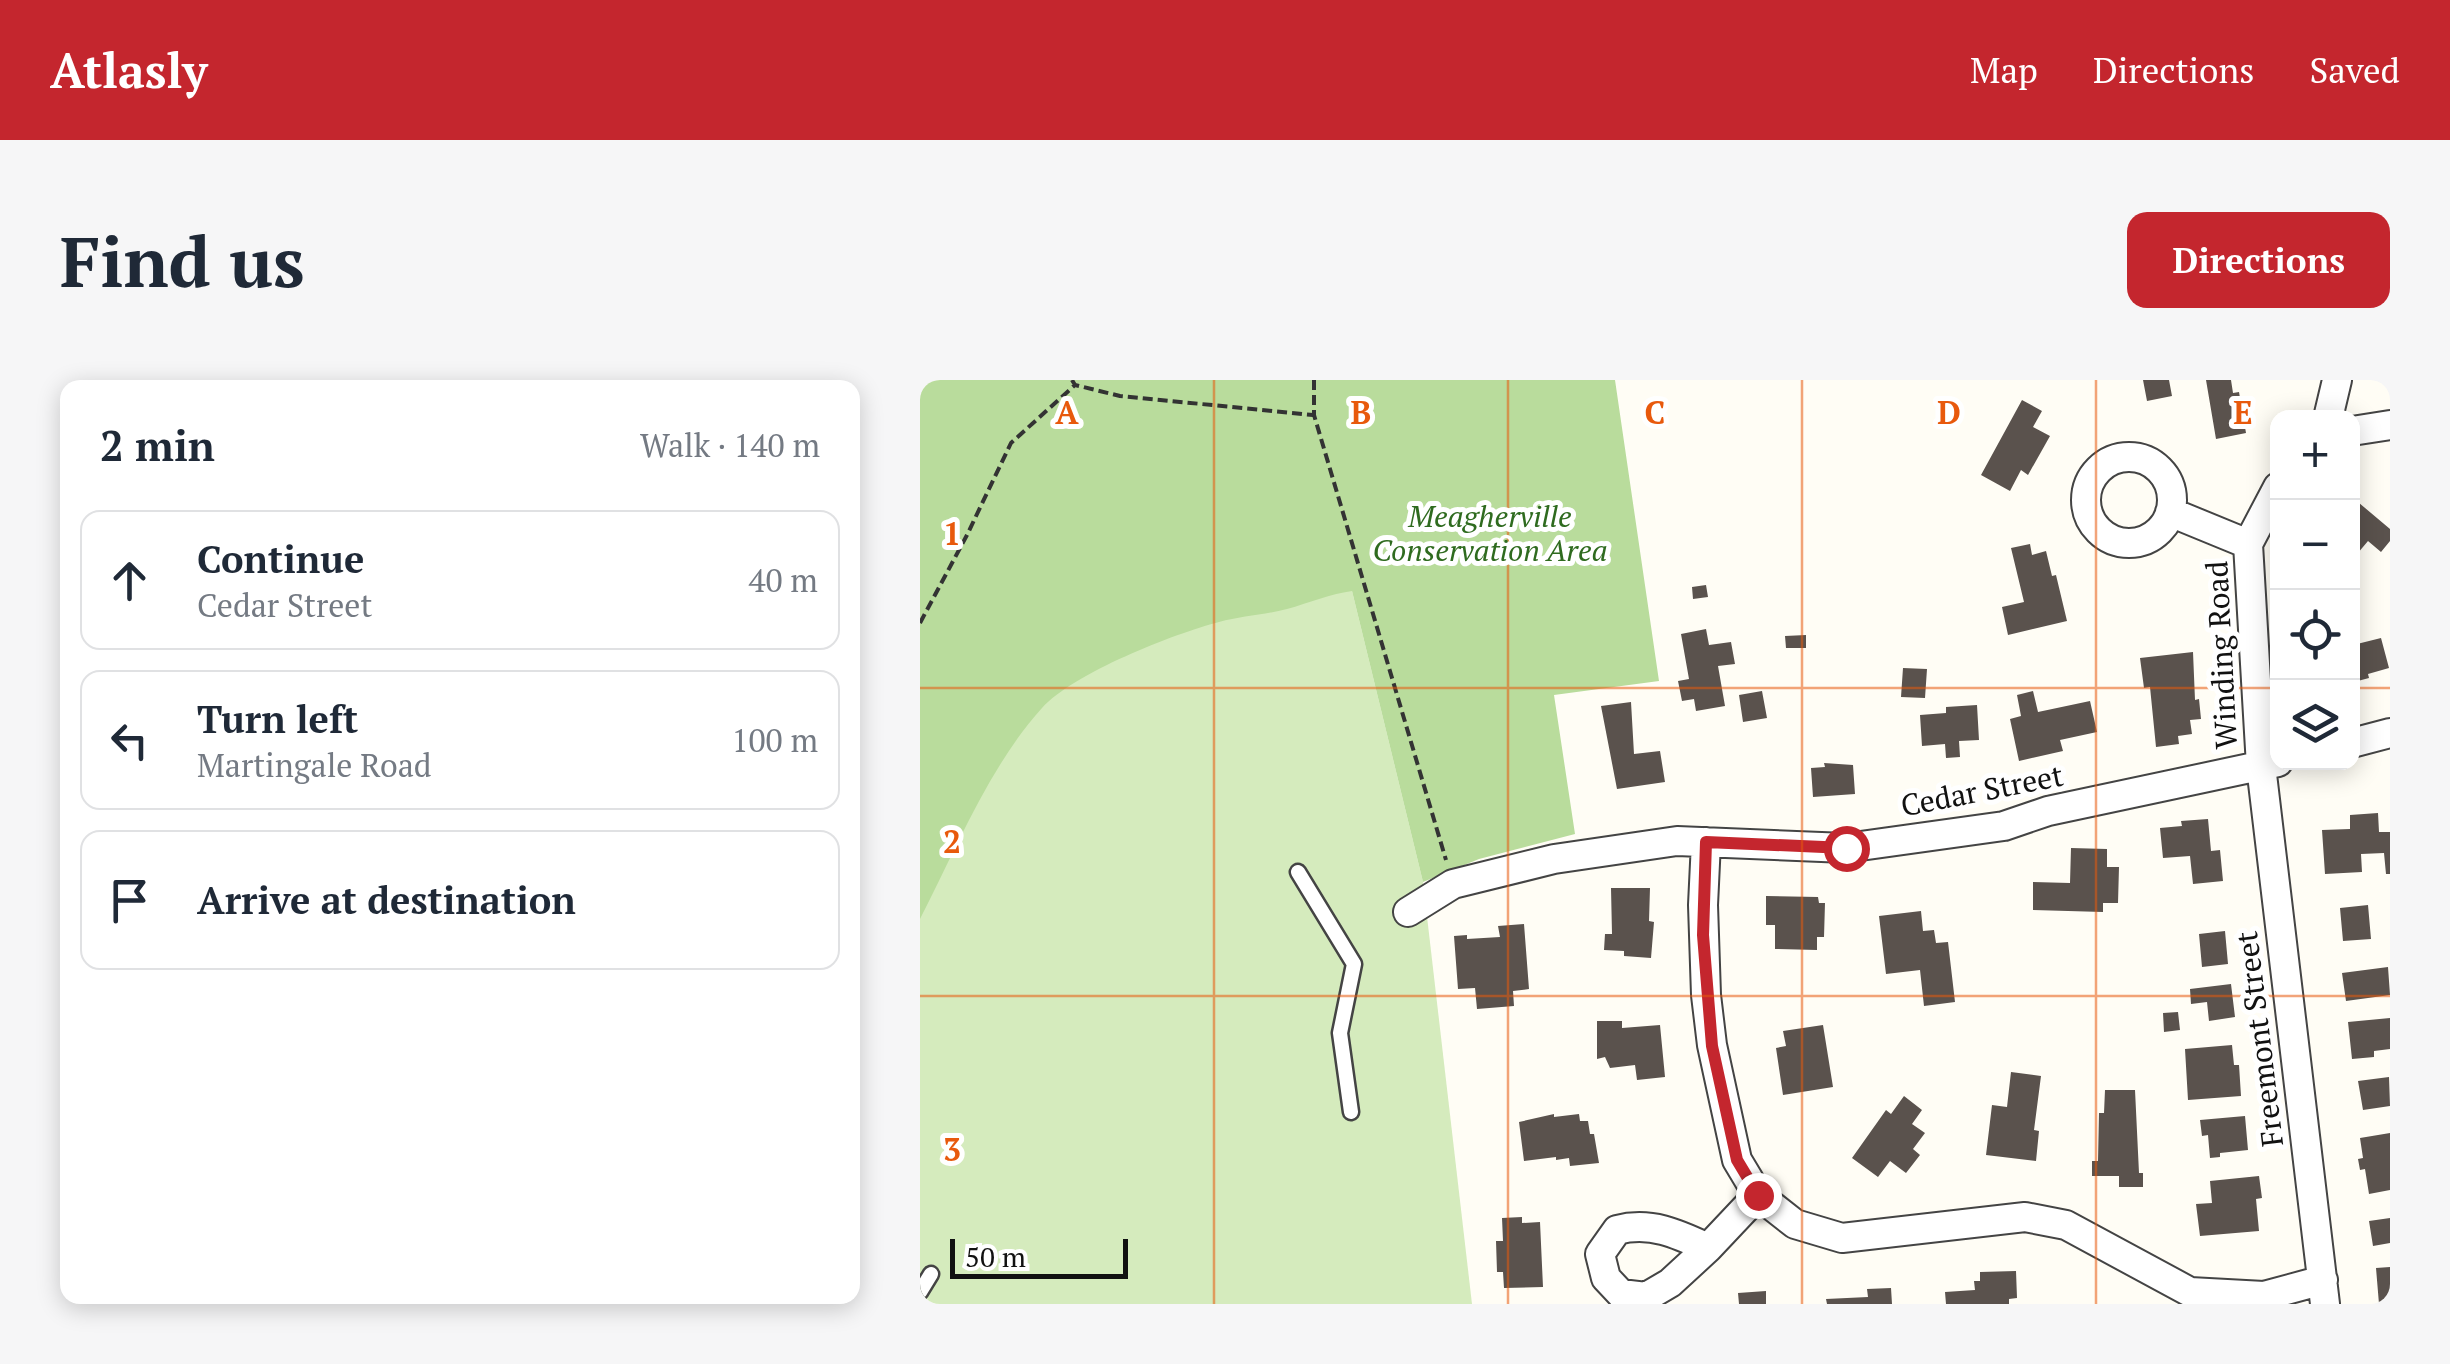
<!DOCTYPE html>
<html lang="en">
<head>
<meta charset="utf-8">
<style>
	:root { --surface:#fff; --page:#f6f6f7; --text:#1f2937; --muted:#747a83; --line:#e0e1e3; --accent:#c4262e }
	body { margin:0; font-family:"PT Serif",serif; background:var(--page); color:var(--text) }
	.controls { position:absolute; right:30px; top:30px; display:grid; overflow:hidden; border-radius:20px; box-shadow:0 5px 25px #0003 }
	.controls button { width:90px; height:90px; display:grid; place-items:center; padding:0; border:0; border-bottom:2px solid var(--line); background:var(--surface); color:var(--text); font:50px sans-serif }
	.scale { position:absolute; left:30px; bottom:25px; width:178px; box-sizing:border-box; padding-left:10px; border:5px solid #111; border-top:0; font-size:28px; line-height:35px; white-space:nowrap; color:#111; -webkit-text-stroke:8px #fff; paint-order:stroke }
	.stop { position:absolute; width:30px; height:30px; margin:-22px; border:8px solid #c4262e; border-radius:50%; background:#fff }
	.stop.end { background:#c4262e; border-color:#fff; box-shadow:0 2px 10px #0008 }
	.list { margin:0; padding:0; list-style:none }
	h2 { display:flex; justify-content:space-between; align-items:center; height:130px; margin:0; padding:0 40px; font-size:42px }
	h2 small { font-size:32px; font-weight:400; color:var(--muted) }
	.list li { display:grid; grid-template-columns:65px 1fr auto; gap:30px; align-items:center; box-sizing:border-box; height:140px; margin:0 20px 20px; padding:0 20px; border:2px solid var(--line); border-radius:20px }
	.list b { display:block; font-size:38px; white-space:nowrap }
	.list p { margin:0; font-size:32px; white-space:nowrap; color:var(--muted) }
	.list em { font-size:32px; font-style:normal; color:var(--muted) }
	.icon { flex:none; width:55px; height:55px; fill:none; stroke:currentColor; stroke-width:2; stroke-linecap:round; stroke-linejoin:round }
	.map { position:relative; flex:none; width:1470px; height:924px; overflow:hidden; border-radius:20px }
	header { display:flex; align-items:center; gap:60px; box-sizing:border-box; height:140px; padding:0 50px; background:var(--accent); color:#fff }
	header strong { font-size:48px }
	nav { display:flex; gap:55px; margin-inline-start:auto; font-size:35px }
	.intro { display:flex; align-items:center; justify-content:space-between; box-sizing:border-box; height:240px; padding:0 60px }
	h1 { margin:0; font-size:70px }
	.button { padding:25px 45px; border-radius:20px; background:var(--accent); color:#fff; font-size:35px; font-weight:700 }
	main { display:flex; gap:60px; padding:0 60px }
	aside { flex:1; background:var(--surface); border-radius:20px; box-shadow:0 5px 25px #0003 }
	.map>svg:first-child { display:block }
</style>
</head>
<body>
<header>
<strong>Atlasly</strong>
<nav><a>Map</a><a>Directions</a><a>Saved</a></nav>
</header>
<div class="intro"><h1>Find us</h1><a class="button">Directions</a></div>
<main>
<aside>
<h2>2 min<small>Walk · 140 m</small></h2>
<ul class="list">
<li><svg class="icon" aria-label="ahead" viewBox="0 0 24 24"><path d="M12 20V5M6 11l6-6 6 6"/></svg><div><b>Continue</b><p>Cedar Street</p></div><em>40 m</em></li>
<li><svg class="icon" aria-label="left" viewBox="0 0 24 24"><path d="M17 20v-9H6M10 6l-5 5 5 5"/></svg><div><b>Turn left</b><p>Martingale Road</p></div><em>100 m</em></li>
<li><svg class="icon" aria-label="arrive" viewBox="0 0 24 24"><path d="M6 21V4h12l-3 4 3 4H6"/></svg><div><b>Arrive at destination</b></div></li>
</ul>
</aside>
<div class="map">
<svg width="1470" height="924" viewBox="0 0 1470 924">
	<rect width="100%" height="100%" fill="#fffdf5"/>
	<path fill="#d5ebbd" d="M0,185L432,211L503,502L552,924H0Z"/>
	<path fill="#b9dc9c" d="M0,0H695L739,301L634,315L655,454L559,479L503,502L432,211C409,214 389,223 367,229C344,235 321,236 299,242C253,254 154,293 122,328C70,385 35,471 0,539Z"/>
	<path fill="#5a524d" d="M1223,0H1249L1252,16L1227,21Z
		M1286,0H1311L1313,13L1319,12L1326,53L1296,59Z
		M1102,20L1122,31L1113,47L1130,56L1108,95L1101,90L1090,111L1061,95Z
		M1432,117L1470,149V161L1461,172L1448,161L1432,180Z
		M1110,164L1112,175L1126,171L1132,196L1136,195L1147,241L1088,255L1082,227L1104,222L1091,168Z
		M786,205L788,217L773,219L772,207Z
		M786,249L789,265L811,262L815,284L798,286L805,326L776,331L774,319L762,321L758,301L769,299L761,254Z
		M1432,254L1437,264L1461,258L1469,288L1448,294L1449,298L1434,302Z
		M886,255V268H866L865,256Z
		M1273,272L1275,320L1279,319L1281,339L1270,340L1272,354L1258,356L1259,364L1236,367L1230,307L1224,308L1220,278Z
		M983,288L1007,289L1005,318L981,317Z
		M842,311L847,338L823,342L819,315Z
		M1113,311L1118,332L1170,321L1177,352L1140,360L1143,371L1099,381L1090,339L1101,336L1097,315Z
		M711,322L714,374L740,371L745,402L697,409L681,326Z
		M1057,325L1059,360L1039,361L1040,377L1026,378L1025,364L1002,366L1000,335L1026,333V327Z
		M904,383L933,385L935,414L893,417L891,388L905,387Z
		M1458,433L1459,452H1470V494H1466L1464,473L1441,474L1442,492L1405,494L1402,450L1430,449V435Z
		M1288,439L1291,471L1300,470L1303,501L1273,504L1270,476L1243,478L1240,448L1262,446L1261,441Z
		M1151,468L1187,469V487H1199L1198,523H1183V532L1113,530V502L1150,503Z
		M691,508H730L729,541L734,542L731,578L704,576V571L684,570L685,554H692Z
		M846,516L898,517L899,523H905L904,557H897V570L855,569V545H846Z
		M1448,525L1451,559L1423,561L1420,528Z
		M1001,531L1003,551L1014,550L1016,563L1028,562L1035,622L1004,626L1000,590L966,594L959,536Z
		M604,544L609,609L593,611L594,626L557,629L555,608L538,609L534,556L547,555V559L580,557L578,546Z
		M1305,551L1308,584L1282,587L1279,554Z
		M1468,587L1470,615L1426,621L1422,593Z
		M1311,604L1315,637L1289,641L1287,622L1271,624L1270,609Z
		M1258,632L1260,650L1244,652L1243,633Z
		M1470,638V669L1454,671V677L1432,679L1428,642Z
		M677,641H702V648L740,645L745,697L717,700L715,685L690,688L685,677L677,679Z
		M903,645L913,707L863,715L856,668L866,666L863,651Z
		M1312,665L1314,685H1319L1321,716L1268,720L1265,669Z
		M1091,692L1121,696L1114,750L1119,751L1116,781L1066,775L1072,725L1087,727Z
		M1469,697L1470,726L1443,730L1438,701Z
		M1185,710H1215L1219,793H1223V807H1199V796H1172V781H1178L1179,733H1184Z
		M984,716L1002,730L992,744L1005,753L993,769L1000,775L986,793L970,781L958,797L932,778L966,730L971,734Z
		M634,734V737L659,734L660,741H668L670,754H674L679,783L650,786L649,778L636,780V777L604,781L599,742Z
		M1325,736L1328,770L1300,773V777L1290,778L1288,755L1282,756L1280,740Z
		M1470,753V810L1449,814L1445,789L1440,790L1438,779L1443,778L1440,758Z
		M1339,796L1342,818L1336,819L1339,851L1280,856L1276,824L1292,823L1290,801Z
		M602,837V843L620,842L623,907L584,908L583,892H577L576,861H583L582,838Z
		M1470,838V863L1453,866L1449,841Z
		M1470,887V924H1459L1456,888Z
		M1096,891L1097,918L1089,919V924H1026L1025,912L1055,910L1054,901H1060V892Z
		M971,908L972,924H907L906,919L948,917L947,909Z
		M846,911V924H819L818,913Z"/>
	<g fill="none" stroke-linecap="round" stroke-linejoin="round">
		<defs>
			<path id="lane" d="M378,492L434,584L420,653L431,732
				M0,912L11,894"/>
			<path id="street" d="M1408,38L1417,0
				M1432,51L1470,45
				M1166 120a43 43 0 1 1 86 0a43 43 0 1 1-86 0Z
				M1358,107L1328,164L1341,386L1405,924
				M1250,132L1328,164
				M1432,363L1470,353
				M786,462L783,525L786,615L792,665L817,780L838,815L875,844L922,858L1105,837L1146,845L1270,912L1344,916L1403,900
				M488,532L533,504L634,479L757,461L926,468L1084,446L1128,431L1358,382
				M788,868L750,903L726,917L701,914L686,898L680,874L697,850C731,841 758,854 788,868L838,815"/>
		</defs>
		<use href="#lane" stroke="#444" stroke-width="19"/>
		<use href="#street" stroke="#444" stroke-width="32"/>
		<path stroke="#333" stroke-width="4" stroke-dasharray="10 5" stroke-linecap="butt" d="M152,0L155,5L200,16L393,35
			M394,0V35L526,480
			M0,243L47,155L91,63L155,5"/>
		<use href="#lane" stroke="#fff" stroke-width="14"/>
		<use href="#street" stroke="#fff" stroke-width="28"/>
	</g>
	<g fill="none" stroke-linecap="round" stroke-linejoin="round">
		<path stroke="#c4262e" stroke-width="12" d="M838,815L817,780L792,666L783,555L786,462L926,468"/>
	</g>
	<path fill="none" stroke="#e8590c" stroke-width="2.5" stroke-opacity="0.55" d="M294,0V924M588,0V924M882,0V924M1176,0V924M0,308H1358M1432,308H1470M0,616H1470"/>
	<g text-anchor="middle" stroke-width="10" stroke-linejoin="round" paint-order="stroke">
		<g font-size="30" font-style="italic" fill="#2f6b1f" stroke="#fff">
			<text x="570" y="147">Meagherville<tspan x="570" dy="34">Conservation Area</tspan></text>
		</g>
		<g font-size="30" fill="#111" stroke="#fff">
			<text transform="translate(1302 275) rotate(-93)" y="10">Winding Road</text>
			<text transform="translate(1062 411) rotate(-11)" y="10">Cedar Street</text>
			<text transform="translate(1340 659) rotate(-97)" y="10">Freemont Street</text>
		</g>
	</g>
	<g font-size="32" text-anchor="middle" font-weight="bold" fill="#e8590c" stroke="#fff" stroke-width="10" stroke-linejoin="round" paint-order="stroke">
		<text x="147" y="44">A</text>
		<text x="441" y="44">B</text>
		<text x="735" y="44">C</text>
		<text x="1029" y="44">D</text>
		<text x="1323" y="44">E</text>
		<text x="32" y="165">1</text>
		<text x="32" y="473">2</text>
		<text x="32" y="781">3</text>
	</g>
</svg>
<div class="controls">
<button>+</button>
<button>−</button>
<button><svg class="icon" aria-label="locate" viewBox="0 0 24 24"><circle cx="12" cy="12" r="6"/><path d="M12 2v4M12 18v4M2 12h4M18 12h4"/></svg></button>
<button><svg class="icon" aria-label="layers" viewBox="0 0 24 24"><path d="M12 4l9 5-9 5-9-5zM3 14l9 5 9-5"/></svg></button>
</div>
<div class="scale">50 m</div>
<div class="stop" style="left:926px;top:468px"></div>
<div class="stop end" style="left:838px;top:815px"></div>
</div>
</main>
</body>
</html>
